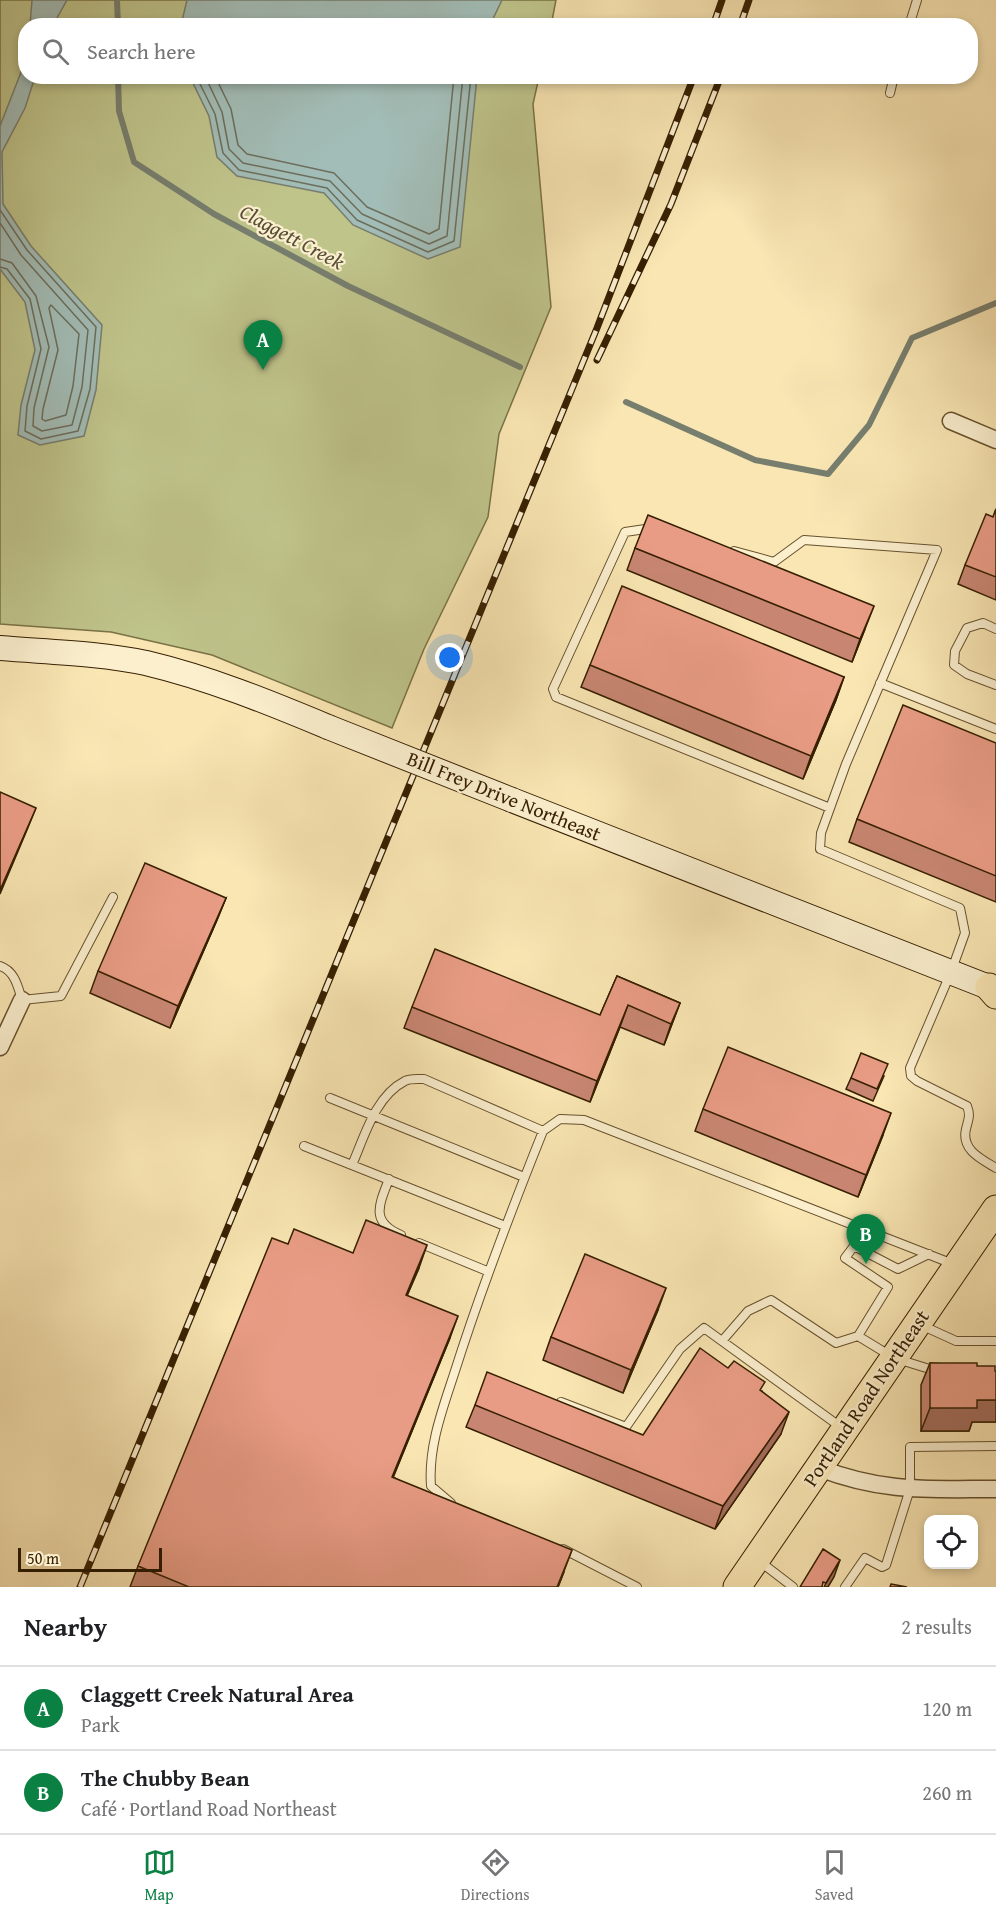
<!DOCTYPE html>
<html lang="en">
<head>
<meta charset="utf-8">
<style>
	:root { --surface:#fff; --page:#f6f6f6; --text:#202124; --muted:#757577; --line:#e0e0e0; --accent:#0b8043 }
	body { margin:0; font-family:"Gentium Book Plus",serif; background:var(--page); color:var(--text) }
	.controls { position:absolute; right:18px; bottom:18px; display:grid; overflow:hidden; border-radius:12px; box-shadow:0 3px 9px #0003 }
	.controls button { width:54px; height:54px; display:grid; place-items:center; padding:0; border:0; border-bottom:2px solid var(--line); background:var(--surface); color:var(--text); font:30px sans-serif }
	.scale { position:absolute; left:18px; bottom:15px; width:144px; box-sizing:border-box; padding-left:6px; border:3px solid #361f00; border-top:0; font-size:16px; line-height:21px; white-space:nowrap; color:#361f00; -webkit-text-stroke:4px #fbefce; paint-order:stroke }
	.you { position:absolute; left:450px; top:658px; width:21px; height:21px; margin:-15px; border:4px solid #fff; border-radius:50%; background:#1a73e8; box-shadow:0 0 0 9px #1a73e833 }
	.badge { display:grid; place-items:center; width:39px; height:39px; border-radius:50%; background:var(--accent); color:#fff; font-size:20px; font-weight:700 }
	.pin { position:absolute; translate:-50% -50px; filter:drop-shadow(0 2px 3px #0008) }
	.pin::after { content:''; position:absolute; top:32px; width:21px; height:18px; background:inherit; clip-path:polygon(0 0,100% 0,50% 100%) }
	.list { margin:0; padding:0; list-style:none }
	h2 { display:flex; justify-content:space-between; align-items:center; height:78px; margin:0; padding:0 24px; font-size:26px }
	h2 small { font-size:20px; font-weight:400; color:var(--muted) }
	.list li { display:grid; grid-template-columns:39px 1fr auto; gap:18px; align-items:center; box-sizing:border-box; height:84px; padding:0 24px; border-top:2px solid var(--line) }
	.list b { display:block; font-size:22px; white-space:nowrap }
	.list p { margin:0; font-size:20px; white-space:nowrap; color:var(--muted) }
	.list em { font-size:20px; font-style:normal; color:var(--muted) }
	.icon { flex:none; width:33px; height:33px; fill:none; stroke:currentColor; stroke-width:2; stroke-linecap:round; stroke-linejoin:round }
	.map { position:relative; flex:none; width:996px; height:1587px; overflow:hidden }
	.search { position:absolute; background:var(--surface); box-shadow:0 3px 9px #0003; left:18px; right:18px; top:18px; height:66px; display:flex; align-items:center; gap:15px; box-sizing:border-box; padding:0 21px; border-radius:24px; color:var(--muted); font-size:22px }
	.sheet { height:246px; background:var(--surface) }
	nav { display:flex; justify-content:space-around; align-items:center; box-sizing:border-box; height:84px; border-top:2px solid var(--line); background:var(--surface); font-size:16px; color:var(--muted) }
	nav a { display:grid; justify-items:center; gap:3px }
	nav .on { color:var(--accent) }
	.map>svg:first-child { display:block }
</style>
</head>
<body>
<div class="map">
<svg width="996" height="1587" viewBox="0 0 996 1587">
	<rect width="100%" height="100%" fill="#f9e6b3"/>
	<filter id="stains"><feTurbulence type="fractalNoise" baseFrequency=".00333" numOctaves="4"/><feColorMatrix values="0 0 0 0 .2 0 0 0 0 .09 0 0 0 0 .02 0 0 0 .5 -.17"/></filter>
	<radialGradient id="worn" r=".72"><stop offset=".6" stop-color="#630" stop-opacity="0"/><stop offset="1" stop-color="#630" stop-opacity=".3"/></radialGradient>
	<path fill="#bfc48b" stroke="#7a7246" stroke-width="1.5" d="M0,0H556L551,26H26V76L539,77L533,104L551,307L499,434L488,517L424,649L392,728L212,655L111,632L0,624Z"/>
	<path fill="#a2bdb7" stroke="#777e6e" stroke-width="1.5" d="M32,0H67L53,25H30Z
		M187,0H502L490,25H181Z
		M25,62L26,76L35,77L25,108L2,152L3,204L31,246L102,325L96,390L84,436L40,445L18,435L21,405L35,350L25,302L0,269V126Z
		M190,77H477L460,247L428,259L353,225L324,193L237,176L217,157L209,116Z"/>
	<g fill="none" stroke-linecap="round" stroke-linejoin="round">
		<path stroke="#6c6e5c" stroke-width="1.5" d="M196,76L215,114L223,153L239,170L327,188L357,220L428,252L454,241L471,76
			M205,76L222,112L229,149L243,163L330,181L362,214L429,244L447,236L463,76
			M215,76L231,109L238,145L247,154L334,173L367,207L429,234L439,229L454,76
			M0,210L27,250L96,327L90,389L78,431L41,439L25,431L27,406L41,349L30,299L7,269L0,267
			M0,223L21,255L88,330L82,387L72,425L42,431L33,426L34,408L49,347L36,296L12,263L0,259
			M51,305L79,334L73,386L66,415L45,421L42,419L43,409L58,350L49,308Z"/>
		<path stroke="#777e6e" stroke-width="6" d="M117,0L118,26
			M118,76L119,111L134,162L214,214L348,286L520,367
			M626,402L755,460L828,474L869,425L912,338L996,303"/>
		<defs>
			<path id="lane" d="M909,26L917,0
				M890,93L894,76
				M652,528L625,532L553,689L556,697L830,808
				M734,551L774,562L804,540L937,550L846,764L821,833L820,849L960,908L965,933L951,972L910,1068L911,1076L917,1081L967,1106C971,1116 968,1120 966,1129C961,1150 981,1159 996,1168
				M996,629L983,623L967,628L955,651L954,665L967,674L996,685
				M880,683L996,729
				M0,966C15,971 18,987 22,1000L61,996L113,897
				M330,1098L524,1177
				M304,1146L505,1226
				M352,1165C364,1138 375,1096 405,1081C410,1078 418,1079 424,1079L543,1131
				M389,1179C379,1205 370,1222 401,1235
				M419,1243L487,1271
				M921,1325L956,1341H996
				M858,1336L888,1287L845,1258L854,1246L898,1269L929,1254
				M722,1341L748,1311L771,1300L836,1343L858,1336L894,1358L936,1371
				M561,1402L626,1427L680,1349L704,1328L842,1428
				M451,1503L431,1486C428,1446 443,1408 455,1371C481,1289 511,1211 543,1131L560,1119L584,1120L953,1264
				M563,1549L637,1587
				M758,1560L793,1587
				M845,1587L865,1558L882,1567L886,1565L910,1489V1447L996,1446"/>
			<path id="street" d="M951,421L996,440
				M0,1047L22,1000
				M819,1468C884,1493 928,1489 996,1489"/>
			<path id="secondary" d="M0,648C48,652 99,653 146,663C209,678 268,702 328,727
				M512,800L996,990"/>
			<path id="primary" d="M989,987L996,995
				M737,1587L996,1209"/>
		</defs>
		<use href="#lane" stroke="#67512d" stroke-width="10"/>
		<use href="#street" stroke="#67512d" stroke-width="19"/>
		<use href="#secondary" stroke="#361f00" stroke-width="26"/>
		<use href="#primary" stroke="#361f00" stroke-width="29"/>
		<use href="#lane" stroke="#fbefce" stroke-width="8"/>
		<use href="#street" stroke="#fbefce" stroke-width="16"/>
		<use href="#secondary" stroke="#fbefce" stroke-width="24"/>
		<use href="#primary" stroke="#f9e6b3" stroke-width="27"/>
		<defs>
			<path id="rail" d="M713,26L722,0
				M740,26L749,0
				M597,360L671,204L721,76
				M80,1587L597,328L694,76"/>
		</defs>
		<use href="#rail" stroke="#361f00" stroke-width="7"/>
		<use href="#rail" stroke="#fbefce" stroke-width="4.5" stroke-dasharray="14" stroke-linecap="butt"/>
		<defs>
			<path id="secondary-bridge" d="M328,727L512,800"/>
		</defs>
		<use href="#secondary-bridge" stroke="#361f00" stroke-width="26" stroke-linecap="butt"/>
		<use href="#secondary-bridge" stroke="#fbefce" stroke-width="24"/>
	</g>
	<path fill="#c88672" stroke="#361f00" stroke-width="1.5" d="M996,509V600L958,584L965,565L993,517Z
		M635,548L865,629L852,662L627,570Z
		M590,665L844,677L836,700L803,779L581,687Z
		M996,743V902L849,842L857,819Z
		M226,898L217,920L170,1028L90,993L98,971Z
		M617,976L680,1003L664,1045L620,1027L590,1102L404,1028L412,1007L600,1015Z
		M884,1076L873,1101L846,1089L851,1078Z
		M703,1109L883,1135L858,1197L695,1131Z
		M353,1253L419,1268L407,1295L450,1338L393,1477L564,1572L558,1587H130L138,1566Z
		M658,1310L623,1393L543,1360L551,1337Z
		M930,1363L977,1366L996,1422H972L969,1431H921V1385Z
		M762,1391L781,1434L715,1529L466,1427L475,1405L643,1435Z"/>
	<path fill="#a36d5d" stroke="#361f00" stroke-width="1.5" d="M874,606L865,629L852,662L860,639Z
		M844,677L836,700L803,779L811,756Z
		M36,808L27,830L0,894V890Z
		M226,898L217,920L170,1028L178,1006Z
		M680,1003L664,1045L671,1024Z
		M628,1005L620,1027L590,1102L597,1081Z
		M891,1113L883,1135L858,1197L866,1175Z
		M427,1245L419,1268L398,1317L406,1295Z
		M666,1288L658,1310L623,1393L631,1370Z
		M458,1316L450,1338L384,1500L392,1477Z
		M977,1400H996V1422H972L969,1431H921L930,1408Z
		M789,1412L781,1434L715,1529L723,1506Z
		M572,1550L558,1587H557Z
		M840,1560L834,1577L828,1587H824L826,1583Z"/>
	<path fill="#e99c85" stroke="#361f00" stroke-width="1.5" d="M996,509V577L965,565L986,514L993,517Z
		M648,515L874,606L860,639L635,548Z
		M622,586L844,677L811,756L590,665Z
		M903,705L996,743V876L857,819Z
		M0,792L36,808L0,890Z
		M145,863L226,898L178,1006L98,971Z
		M435,949L600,1015L617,976L680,1003L671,1024L628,1005L597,1081L412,1007Z
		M728,1047L891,1113L866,1175L703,1109Z
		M861,1053L888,1064L877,1089L851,1078Z
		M366,1220L427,1245L406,1295L458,1316L392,1477L572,1550L557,1587H189L138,1566L272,1238L288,1244L294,1229L353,1253Z
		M585,1254L666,1288L631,1370L551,1337Z
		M700,1348L728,1368L734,1361L765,1382L760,1390L789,1412L723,1506L475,1405L487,1372L643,1435Z
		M930,1363H977V1366H995V1371H996V1400H977V1408H930Z
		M823,1549L840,1560L826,1583L823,1582L822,1587H800Z
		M891,1584L907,1587H890Z"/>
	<g text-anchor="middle" stroke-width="4.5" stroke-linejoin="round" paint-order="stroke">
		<g font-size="20" fill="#361f00" stroke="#fbefce">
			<text transform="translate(504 796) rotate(22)" y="7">Bill Frey Drive Northeast</text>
			<text transform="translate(866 1398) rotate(-56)" y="7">Portland Road Northeast</text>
		</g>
		<g font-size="21" font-style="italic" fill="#564e37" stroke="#fbefce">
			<text transform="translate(292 237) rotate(28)" y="7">Claggett Creek</text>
		</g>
	</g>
	<rect width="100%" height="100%" filter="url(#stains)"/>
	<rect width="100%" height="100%" fill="url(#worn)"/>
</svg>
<div class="controls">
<button><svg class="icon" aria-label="locate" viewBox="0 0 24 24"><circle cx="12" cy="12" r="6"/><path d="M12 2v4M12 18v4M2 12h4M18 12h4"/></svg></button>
</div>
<div class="scale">50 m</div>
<div class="you"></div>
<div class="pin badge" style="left:263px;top:370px">A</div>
<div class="pin badge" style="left:866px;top:1264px">B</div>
<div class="search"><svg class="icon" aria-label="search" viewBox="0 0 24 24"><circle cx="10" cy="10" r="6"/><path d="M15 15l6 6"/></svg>Search here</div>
</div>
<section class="sheet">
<h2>Nearby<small>2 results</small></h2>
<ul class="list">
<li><span class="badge">A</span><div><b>Claggett Creek Natural Area</b><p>Park</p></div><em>120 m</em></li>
<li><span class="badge">B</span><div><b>The Chubby Bean</b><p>Café · Portland Road Northeast</p></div><em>260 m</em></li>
</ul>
</section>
<nav>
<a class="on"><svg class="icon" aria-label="map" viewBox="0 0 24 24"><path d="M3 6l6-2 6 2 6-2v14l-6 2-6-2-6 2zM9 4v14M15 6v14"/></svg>Map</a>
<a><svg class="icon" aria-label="directions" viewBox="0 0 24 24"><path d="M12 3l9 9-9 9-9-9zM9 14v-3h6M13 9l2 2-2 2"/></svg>Directions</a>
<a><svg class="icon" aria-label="saved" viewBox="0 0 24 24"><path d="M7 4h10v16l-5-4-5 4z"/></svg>Saved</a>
</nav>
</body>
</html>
